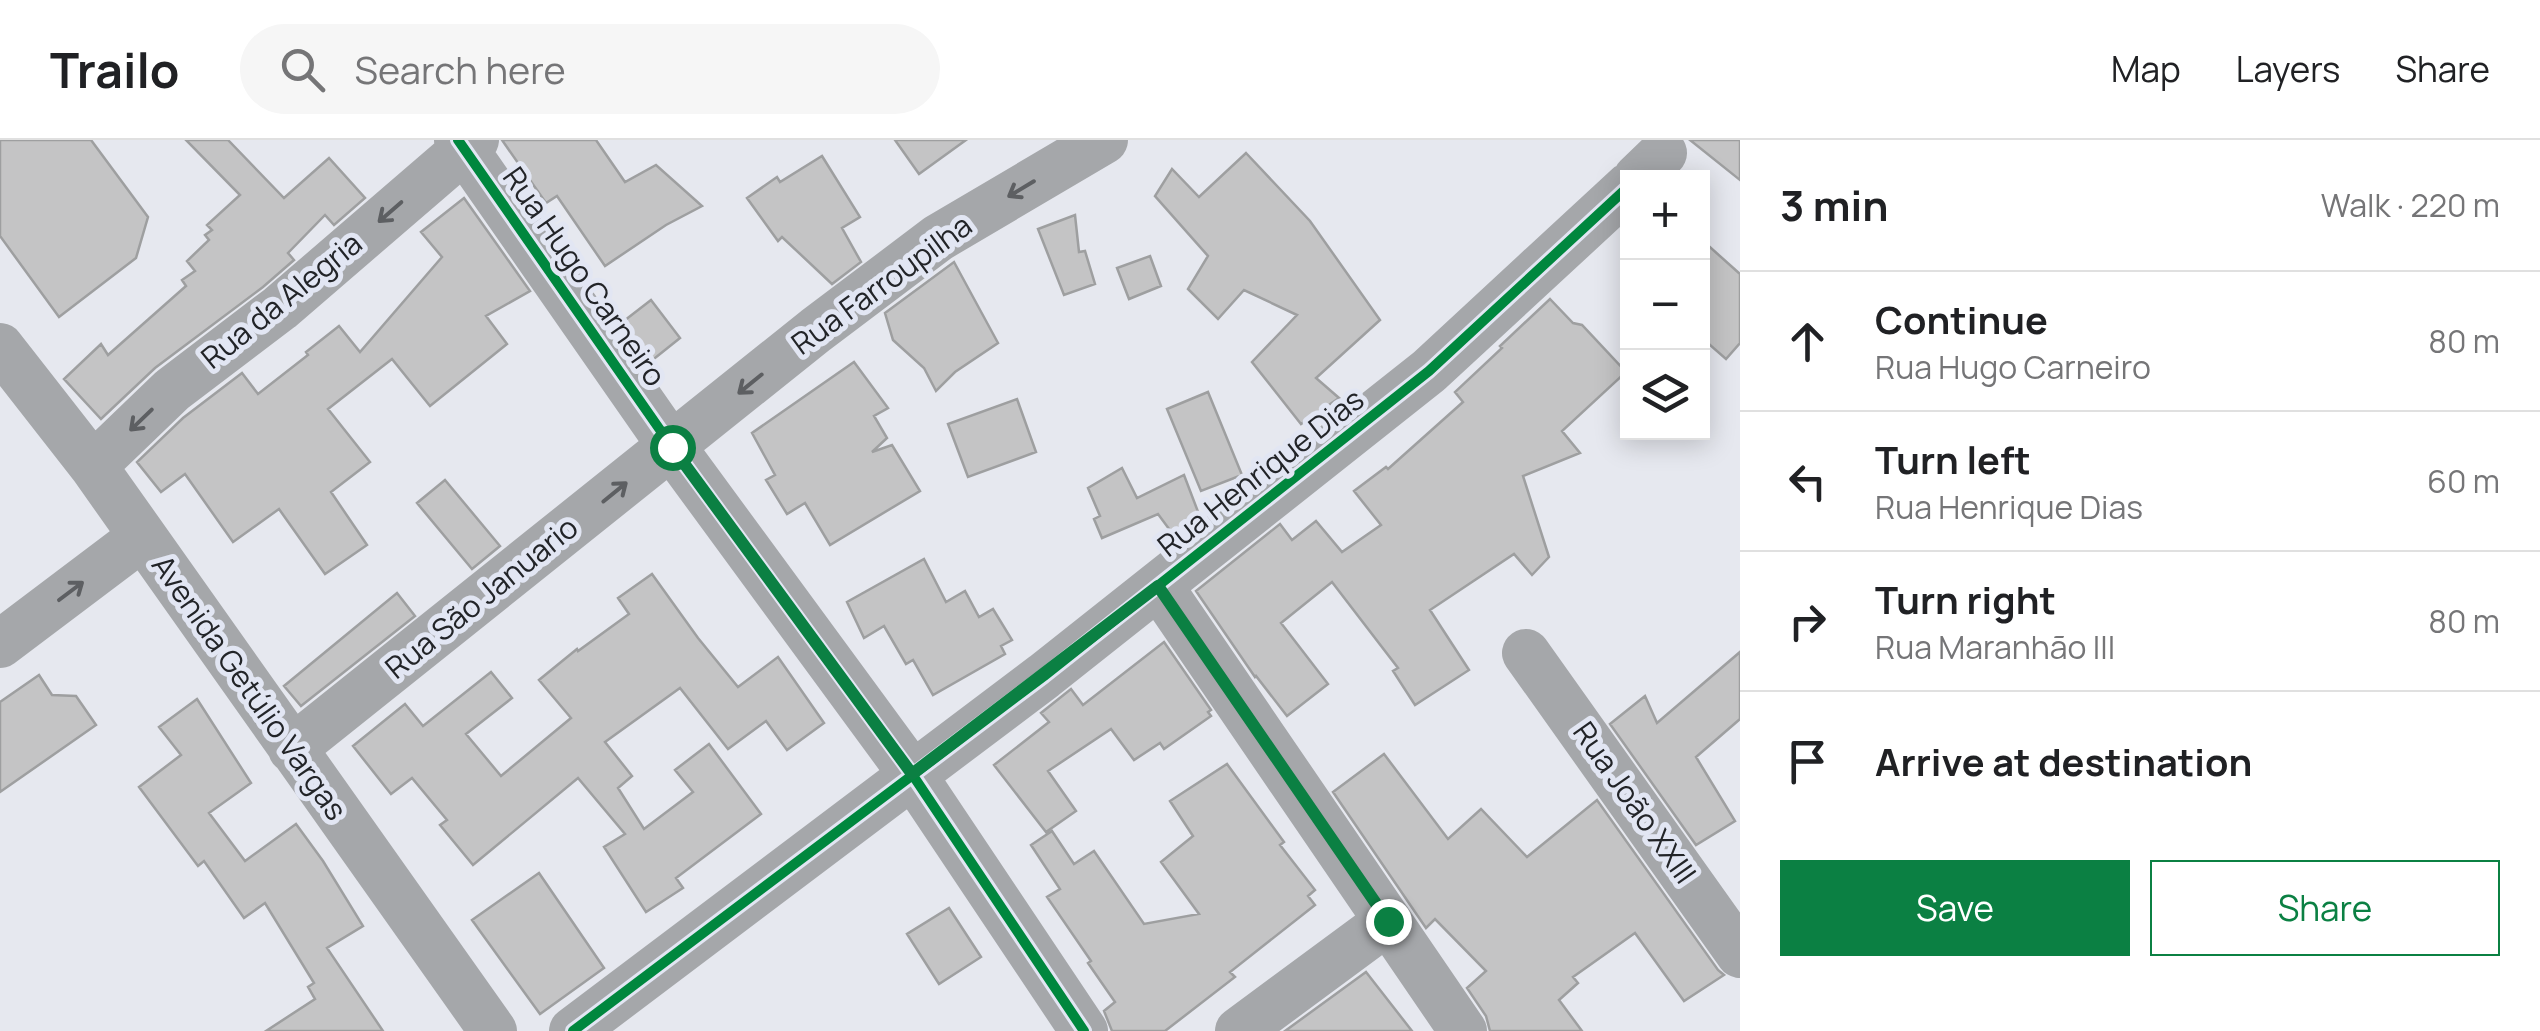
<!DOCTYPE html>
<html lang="en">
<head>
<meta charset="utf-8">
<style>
	:root { --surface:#fff; --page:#f6f6f6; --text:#202124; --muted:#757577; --line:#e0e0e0; --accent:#0b8043 }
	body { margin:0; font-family:Manrope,sans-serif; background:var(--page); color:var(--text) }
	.controls { position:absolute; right:30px; top:30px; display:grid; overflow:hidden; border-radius:0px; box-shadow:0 5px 25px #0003 }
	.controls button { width:90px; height:90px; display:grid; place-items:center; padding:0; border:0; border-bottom:2px solid var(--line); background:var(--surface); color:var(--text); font:50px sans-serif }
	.stop { position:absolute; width:30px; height:30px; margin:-22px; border:8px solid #0b8043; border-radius:50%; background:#fff }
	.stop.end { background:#0b8043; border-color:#fff; box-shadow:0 2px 10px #0008 }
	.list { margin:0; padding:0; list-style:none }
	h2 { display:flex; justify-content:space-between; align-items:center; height:130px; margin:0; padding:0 40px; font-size:42px }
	h2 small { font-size:32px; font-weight:400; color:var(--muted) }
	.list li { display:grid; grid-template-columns:65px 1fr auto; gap:30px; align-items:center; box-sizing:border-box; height:140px; padding:0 40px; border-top:2px solid var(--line) }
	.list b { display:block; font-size:38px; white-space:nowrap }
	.list p { margin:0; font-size:32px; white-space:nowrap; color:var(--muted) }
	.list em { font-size:32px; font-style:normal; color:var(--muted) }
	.actions { display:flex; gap:20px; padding:30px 40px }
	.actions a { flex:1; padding:22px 0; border:2px solid var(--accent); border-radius:0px; text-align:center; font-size:35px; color:var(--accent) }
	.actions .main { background:var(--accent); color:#fff }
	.icon { flex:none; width:55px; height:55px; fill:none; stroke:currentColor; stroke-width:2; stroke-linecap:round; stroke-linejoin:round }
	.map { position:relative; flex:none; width:1740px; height:891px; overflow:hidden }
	header { display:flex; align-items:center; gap:60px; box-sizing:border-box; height:140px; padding:0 50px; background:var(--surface); border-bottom:2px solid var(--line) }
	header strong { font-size:48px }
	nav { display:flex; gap:55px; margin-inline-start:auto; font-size:35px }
	.search { width:700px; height:90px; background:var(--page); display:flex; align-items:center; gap:25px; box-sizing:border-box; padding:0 35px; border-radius:55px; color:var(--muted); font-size:38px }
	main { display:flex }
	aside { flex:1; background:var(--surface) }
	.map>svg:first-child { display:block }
</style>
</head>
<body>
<header>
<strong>Trailo</strong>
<div class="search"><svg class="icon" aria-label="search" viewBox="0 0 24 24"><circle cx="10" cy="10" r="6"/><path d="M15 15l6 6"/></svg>Search here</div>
<nav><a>Map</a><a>Layers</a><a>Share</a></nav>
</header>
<main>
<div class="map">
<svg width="1740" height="891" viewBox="0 0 1740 891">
	<rect width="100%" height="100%" fill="#e6e8ef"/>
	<path fill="#c4c4c5" stroke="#9e9fa0" stroke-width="2.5" d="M0,0H91L148,77L136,118L59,177L0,96Z
		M186,0H228L284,58L329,18L365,58L334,85L325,75L288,113L294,120L263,147L155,228L101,279L64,239L101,204L108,215L186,146L182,140L195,131L187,121L209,100L205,95L212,90L207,85L240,55Z
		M502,0H596L625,42L656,25L702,66L666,85L605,126L557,56L546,63Z
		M895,0H966L919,34Z
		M1690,0H1740V40Z
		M1246,13L1310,81L1380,180L1316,238L1339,258L1301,284L1252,222L1297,175L1244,150L1218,179L1188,149L1208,116L1155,56L1172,29L1199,57Z
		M822,16L860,77L842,88L861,122L832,144L782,97L778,101L747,58L777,37L780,42Z
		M464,58L530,151L486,176L507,204L430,266L392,219L328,269L370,322L331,352L367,405L325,434L279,369L233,402L185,334L161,352L137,322L183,278L242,233L258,254L308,215L306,212L339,186L360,212L442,117L421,92Z
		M1075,75L1079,112L1085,111L1095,144L1064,155L1038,89Z
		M1702,100L1740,134V203L1726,219L1702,198Z
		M1150,116L1161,146L1129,159L1117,128Z
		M954,122L998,203L955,232L936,251L924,228L893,200L885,173Z
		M1550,159L1573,183L1582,185L1626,232L1562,291L1580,313L1523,336L1549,417L1532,435L1514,414L1430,470L1469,530L1415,565L1393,531L1398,528L1332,442L1281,483L1328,544L1287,576L1256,536L1255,537L1196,451L1280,384L1292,400L1316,381L1342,412L1381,385L1354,351L1386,327L1388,329L1463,262L1455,252L1502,208L1500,206Z
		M651,160L680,198L650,222L620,184Z
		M854,222L888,268L874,276L887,298L872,312L892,305L920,351L830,405L805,363L787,374L766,340L775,335L752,293Z
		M1208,252L1242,335L1201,351L1167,269Z
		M1017,259L1036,312L968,337L948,284Z
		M1122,328L1137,358L1184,335L1200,377L1175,397L1158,374L1102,398L1094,379L1100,376L1088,348Z
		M445,340L500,406L472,429L417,363Z
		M924,419L946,462L965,451L979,477L993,469L1012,500L1001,506L1005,514L933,555L913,520L906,524L884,486L864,498L847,462Z
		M652,434L698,498L738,547L778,517L824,583L787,610L766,581L728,609L680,548L605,602L632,636L618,648L644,689L693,652L675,630L709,604L761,674L676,738L683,748L646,772L604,707L625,694L578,638L473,725L440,685L447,680L412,638L391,654L353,606L405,564L423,586L491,532L512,558L466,594L501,636L571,578L539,540L577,509L578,511L629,474L618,458Z
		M397,453L415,476L301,566L284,546Z
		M1164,502L1211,570L1208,572L1211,576L1164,609L1160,603L1134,620L1111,589L1048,631L1076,671L1046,692L994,625L1049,582L1041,573L1071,549L1083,565Z
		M1740,512V579L1696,617L1735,681L1696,705L1610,584L1645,556L1657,583Z
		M39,535L52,555L76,556L96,585L0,652V562Z
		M197,559L251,643L209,673L245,721L296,684L323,721L363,786L327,808L383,891H266L315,859L308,847L314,843L265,763L244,778L204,721L198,726L139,647L181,615L159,587Z
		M1384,614L1448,699L1481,669L1527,717L1597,660L1718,830L1724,835L1684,861L1635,793L1573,837L1578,843L1559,860L1582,891H1490L1486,876L1467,848L1486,831L1435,779L1426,788L1333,652Z
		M1227,624L1284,702L1280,705L1315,750L1308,756L1315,765L1230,832L1235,837L1165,891H1112L1104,871L1115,862L1088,823L1091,821L1047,757L1060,749L1031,705L1052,691L1074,724L1094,711L1144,784L1199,774L1161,722L1193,696L1170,661Z
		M539,733L604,828L540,874L472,780Z
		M949,768L981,817L939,844L907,794Z
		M1366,832L1412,891H1285Z"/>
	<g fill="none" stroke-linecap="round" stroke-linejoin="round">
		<path stroke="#a5a7aa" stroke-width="48" d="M458,0L672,307L912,634L1084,891
			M1637,38L1663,13
			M0,207L93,326L493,891
			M93,326L172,250L280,168L475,0
			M1159,446L1463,891
			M0,504L142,397
			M1526,513L1740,814
			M292,609L816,190L938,98L1104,0
			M573,891L1044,536L1429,231L1628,47
			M1239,891L1388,781"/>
		<defs>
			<path id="cycleway" d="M458,0L672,307L912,634L1084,891
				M573,891L1044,536L1429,231L1628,47"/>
		</defs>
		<use href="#cycleway" stroke="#e2e6f3" stroke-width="16"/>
		<use href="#cycleway" stroke="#00873e" stroke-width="10"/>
	</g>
	<defs><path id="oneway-shaft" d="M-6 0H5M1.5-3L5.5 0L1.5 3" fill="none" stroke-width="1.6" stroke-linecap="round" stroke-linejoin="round" transform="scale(2.5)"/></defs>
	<g stroke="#5d5f62">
		<use href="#oneway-shaft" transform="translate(1021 49) rotate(149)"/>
		<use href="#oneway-shaft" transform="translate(390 72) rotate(139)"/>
		<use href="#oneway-shaft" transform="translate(750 244) rotate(141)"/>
		<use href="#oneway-shaft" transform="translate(141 280) rotate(136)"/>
		<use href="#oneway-shaft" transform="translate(615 352) rotate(-39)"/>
		<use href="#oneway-shaft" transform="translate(71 451) rotate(-37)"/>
	</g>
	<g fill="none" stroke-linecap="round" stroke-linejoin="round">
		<path stroke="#0b8043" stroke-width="12" d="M672,307L912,634L1158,446L1388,781"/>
	</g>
	<g text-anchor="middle" stroke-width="10" stroke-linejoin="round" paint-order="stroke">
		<g font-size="30" fill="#222428" stroke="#e2e6f3">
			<text transform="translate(584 137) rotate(55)" y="10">Rua Hugo Carneiro</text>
			<text transform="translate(882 145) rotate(-36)" y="10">Rua Farroupilha</text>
			<text transform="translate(282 161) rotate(-39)" y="10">Rua da Alegria</text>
			<text transform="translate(1261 333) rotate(-38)" y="10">Rua Henrique Dias</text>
			<text transform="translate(482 458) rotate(-39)" y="10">Rua São Januario</text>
			<text transform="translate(249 548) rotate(55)" y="10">Avenida Getúlio Vargas</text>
			<text transform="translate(1634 663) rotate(55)" y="10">Rua João XXIII</text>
		</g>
	</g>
</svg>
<div class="controls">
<button>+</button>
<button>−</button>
<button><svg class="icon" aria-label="layers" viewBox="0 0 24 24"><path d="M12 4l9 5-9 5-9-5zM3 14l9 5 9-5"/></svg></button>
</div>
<div class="stop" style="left:672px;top:307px"></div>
<div class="stop end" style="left:1388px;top:781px"></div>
</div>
<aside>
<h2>3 min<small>Walk · 220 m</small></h2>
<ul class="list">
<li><svg class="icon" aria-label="ahead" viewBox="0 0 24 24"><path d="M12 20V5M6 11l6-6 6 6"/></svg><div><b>Continue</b><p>Rua Hugo Carneiro</p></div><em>80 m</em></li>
<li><svg class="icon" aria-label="left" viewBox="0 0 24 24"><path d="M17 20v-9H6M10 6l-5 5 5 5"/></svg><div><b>Turn left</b><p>Rua Henrique Dias</p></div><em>60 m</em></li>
<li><svg class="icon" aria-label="right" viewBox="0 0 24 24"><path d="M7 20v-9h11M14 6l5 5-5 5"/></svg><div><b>Turn right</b><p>Rua Maranhão III</p></div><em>80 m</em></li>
<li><svg class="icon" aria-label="arrive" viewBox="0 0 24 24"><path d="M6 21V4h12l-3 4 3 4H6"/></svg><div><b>Arrive at destination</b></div></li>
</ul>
<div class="actions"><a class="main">Save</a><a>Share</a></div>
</aside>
</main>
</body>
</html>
